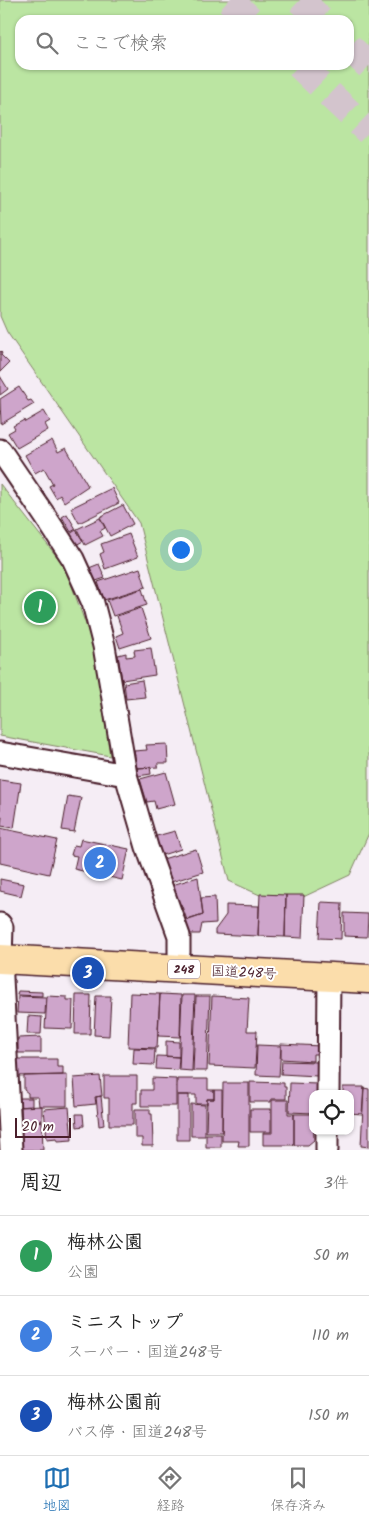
<!DOCTYPE html>
<html lang="ja">
<head>
<meta charset="utf-8">
<style>
	:root { --surface:#fff; --page:#f6f6f6; --text:#222; --muted:#767676; --line:#e0e0e0; --accent:#1f6fb2 }
	body { margin:0; font-family:Kalam,"Klee One",sans-serif; background:var(--page); color:var(--text) }
	.controls { position:absolute; right:15px; bottom:15px; display:grid; overflow:hidden; border-radius:10px; box-shadow:0 1px 4px #0004 }
	.controls button { width:45px; height:45px; display:grid; place-items:center; padding:0; border:0; border-bottom:1px solid var(--line); background:var(--surface); color:var(--text); font:25px sans-serif }
	.scale { position:absolute; left:15px; bottom:12px; width:56px; box-sizing:border-box; padding-left:5px; border:2px solid #4a1f2b; border-top:0; font-size:14px; line-height:18px; white-space:nowrap; color:#4a1f2b; -webkit-text-stroke:4px #fff; paint-order:stroke }
	.you { position:absolute; left:180px; top:549px; width:18px; height:18px; margin:-12px; border:4px solid #fff; border-radius:50%; background:#1a73e8; box-shadow:0 0 0 8px #1a73e833 }
	.badge { display:grid; place-items:center; width:32px; height:32px; border-radius:50%; background:var(--accent); color:#fff; font-size:16px; font-weight:700 }
	.pin { position:absolute; translate:-50% -50%; border:2px solid #fff; box-shadow:0 1px 5px #0006 }
	.list { margin:0; padding:0; list-style:none }
	h2 { display:flex; justify-content:space-between; align-items:center; height:65px; margin:0; padding:0 20px; font-size:21px }
	h2 small { font-size:16px; font-weight:400; color:var(--muted) }
	.list li { display:grid; grid-template-columns:32px 1fr auto; gap:15px; align-items:center; box-sizing:border-box; height:80px; padding:0 20px; border-top:1px solid var(--line) }
	.list b { display:block; font-size:19px; white-space:nowrap }
	.list p { margin:0; font-size:16px; white-space:nowrap; color:var(--muted) }
	.list em { font-size:16px; font-style:normal; color:var(--muted) }
	.icon { flex:none; width:28px; height:28px; fill:none; stroke:currentColor; stroke-width:2; stroke-linecap:round; stroke-linejoin:round }
	.map { position:relative; flex:none; width:369px; height:1150px; overflow:hidden }
	.search { position:absolute; background:var(--surface); box-shadow:0 1px 4px #0004; left:15px; right:15px; top:15px; height:55px; display:flex; align-items:center; gap:12px; box-sizing:border-box; padding:0 18px; border-radius:15px; color:var(--muted); font-size:19px }
	.sheet { height:305px; background:var(--surface) }
	nav { display:flex; justify-content:space-around; align-items:center; box-sizing:border-box; height:70px; border-top:1px solid var(--line); background:var(--surface); font-size:14px; color:var(--muted) }
	nav a { display:grid; justify-items:center; gap:2px }
	nav .on { color:var(--accent) }
	.map>svg:first-child { display:block }
</style>
</head>
<body>
<div class="map">
<svg width="369" height="1150" viewBox="0 0 369 1150">
	<rect width="100%" height="100%" fill="#f5edf5"/>
	<filter id="ink" filterUnits="userSpaceOnUse"><feTurbulence type="fractalNoise" baseFrequency=".02" numOctaves="2"/><feDisplacementMap in="SourceGraphic" scale="10" xChannelSelector="R" yChannelSelector="G"/><feConvolveMatrix kernelMatrix="1 2 1 2 8 2 1 2 1" color-interpolation-filters="sRGB"/></filter>
	<g filter="url(#ink)">
		<path fill="#bbe5a2" stroke="#828266" fill-rule="evenodd" d="M0,0H369V833L350,875L284,906L229,881L139,523L7,332L0,316ZM20,20H349V65H20Z
			M0,484L65,567L94,647L110,756L0,736Z"/>
		<path fill="#cea5cb" stroke="#4a1f2b" d="M0,351L2,353L1,355L9,363L0,372Z
			M0,376L8,389L0,395Z
			M19,387L28,401L31,400L34,404L1,424L0,399Z
			M44,411L50,421L45,424L48,430L17,448L8,433L15,429L13,426L24,420L25,422Z
			M52,440L58,452L66,448L88,486L64,502L60,495L56,498L49,486L53,484L44,468L35,473L25,455Z
			M112,488L119,503L79,523L71,508Z
			M123,505L133,524L110,536L100,517Z
			M67,514L76,529L71,532L62,517Z
			M100,518L105,528L100,531L103,536L85,545L77,529Z
			M76,530L83,541L76,545L70,534Z
			M129,534L138,557L105,569L100,554L104,552L101,544Z
			M99,564L105,578L96,581L89,568Z
			M140,568L146,587L104,600L98,582Z
			M142,589L147,605L113,616L107,600Z
			M141,608L151,638L120,648L116,636L123,633L117,616Z
			M151,648L155,675L122,680L118,655L126,653V657L135,656L134,650Z
			M142,680L145,697L126,699L124,683Z
			M167,744L168,763H158V767L137,768L134,751L147,750L146,745Z
			M150,767L151,774L138,776L137,768Z
			M166,772L175,804L156,809L154,801L147,802L140,779Z
			M0,780L21,783L14,828L1,826L2,817H0Z
			M68,796L81,798L74,832L62,830Z
			M0,828L57,840L49,874L0,863Z
			M175,831L181,849L159,856L153,837Z
			M81,839L129,849L122,880L74,869L77,856L71,855L74,845L79,846Z
			M196,849L203,872L171,882L163,859Z
			M198,877L203,915L187,920L181,904L176,906L169,886Z
			M0,879L24,884L21,896L0,891Z
			M260,894L286,895L285,937L258,936Z
			M286,895H304L302,938L285,937Z
			M215,897L216,923L202,924L200,934H188L183,922L203,915L201,898Z
			M321,902L342,903L341,939L319,938Z
			M226,905L259,906L258,936L215,934V930L226,915Z
			M344,913L368,914L367,937L344,936Z
			M18,991L42,992V996L17,995Z
			M130,993L160,994L157,1048L128,1047Z
			M160,994L181,995L180,1037L158,1036Z
			M76,995H91L90,1034H75Z
			M182,995H195L192,1071L179,1070Z
			M18,996L46,997L45,1014L17,1013Z
			M47,996L67,997V1000H73L72,1029L45,1028Z
			M96,996H111L109,1036L94,1035Z
			M196,996H210L207,1071H193Z
			M212,996L249,998L247,1031H257L255,1068L209,1066Z
			M28,1016L42,1017L41,1034H27Z
			M41,1037V1053H18V1038Z
			M166,1041L179,1042V1057L166,1056Z
			M281,1044L321,1046V1054H313V1061L281,1059Z
			M257,1045L281,1046L279,1076L256,1075Z
			M134,1048L155,1049L154,1065L133,1064Z
			M157,1056L179,1057L178,1070L156,1069Z
			M15,1059H57V1067H63V1075L15,1076Z
			M282,1061L317,1062V1076L281,1074Z
			M67,1075V1106H39L38,1097H28V1093L24,1090V1076Z
			M100,1076L102,1096L95,1097L96,1104L76,1106L74,1078Z
			M104,1076H137V1103H133V1125H109V1098H104Z
			M152,1078L176,1079V1106H141V1090H152Z
			M177,1079H208V1090H214V1099H207V1104H196V1095H177Z
			M250,1082L284,1083V1087H286V1099H271V1102H250Z
			M223,1083H249V1146H238L239,1141H222Z
			M290,1083L317,1084V1094H313V1113L289,1112Z
			M343,1087H364L362,1114L350,1113V1094H343Z
			M364,1088L369,1089V1147L361,1146Z
			M214,1090H222V1132H206L207,1099H214Z
			M177,1095H189V1140H177Z
			M101,1096L104,1125L99,1126L96,1097Z
			M16,1098H32V1106L16,1107Z
			M272,1100H288V1114H294V1145H263V1133H272Z
			M191,1104L205,1105V1136H191Z
			M42,1106V1121L22,1122L21,1107Z
			M69,1107L72,1140L58,1141L57,1138L47,1139L44,1109Z
			M135,1109H150V1114H152L153,1146H142V1138H135Z
			M250,1109H271V1132H250Z
			M76,1114H83L84,1126L77,1127Z
			M294,1114H313L314,1140L308,1145H294Z
			M42,1121L43,1150H23L16,1142L15,1122Z
			M206,1134H221V1147H206Z"/>
		<g fill="none" stroke-linecap="round" stroke-linejoin="round">
			<path stroke="#d3c4cd" stroke-width="28" stroke-dasharray="28 14" stroke-linecap="butt" d="M229,0L251,20
				M300,0L321,20
				M349,47L369,66
				M299,65L369,132"/>
			<defs>
				<path id="street" d="M0,450L45,516L73,559L93,603L104,646L126,775L147,847L179,936V953
					M0,753L126,775
					M0,924L2,927L1,959L11,1150
					M328,1094L329,977
					M327,1150V1131"/>
				<path id="highway" d="M0,959L369,979"/>
			</defs>
			<use href="#street" stroke="#4a1f2b" stroke-width="25"/>
			<use href="#highway" stroke="#4a1f2b" stroke-width="31"/>
			<use href="#street" stroke="#fff" stroke-width="21"/>
			<use href="#highway" stroke="#fbddab" stroke-width="28"/>
		</g>
	</g>
	<g text-anchor="middle" stroke-width="4" stroke-linejoin="round" paint-order="stroke">
		<rect fill="#fff" stroke="#80626b" stroke-width="1" x="168" y="959.5" width="32" height="19" rx="4"/>
		<g font-size="12" font-weight="bold" fill="#4a1f2b">
			<text x="184" y="973">248</text>
		</g>
		<g font-size="14" fill="#4a1f2b" stroke="#fff">
			<text transform="translate(244 972) rotate(3)" y="5">国道248号</text>
		</g>
	</g>
</svg>
<div class="controls">
<button><svg class="icon" aria-label="locate" viewBox="0 0 24 24"><circle cx="12" cy="12" r="6"/><path d="M12 2v4M12 18v4M2 12h4M18 12h4"/></svg></button>
</div>
<div class="scale">20 m</div>
<div class="you"></div>
<div class="pin badge" style="left:40px;top:607px;background:#2e9e5b">1</div>
<div class="pin badge" style="left:100px;top:863px;background:#3f7fe0">2</div>
<div class="pin badge" style="left:88px;top:973px;background:#1a4fb4">3</div>
<div class="search"><svg class="icon" aria-label="search" viewBox="0 0 24 24"><circle cx="10" cy="10" r="6"/><path d="M15 15l6 6"/></svg>ここで検索</div>
</div>
<section class="sheet">
<h2>周辺<small>3件</small></h2>
<ul class="list">
<li><span class="badge" style="background:#2e9e5b">1</span><div><b>梅林公園</b><p>公園</p></div><em>50 m</em></li>
<li><span class="badge" style="background:#3f7fe0">2</span><div><b>ミニストップ</b><p>スーパー · 国道248号</p></div><em>110 m</em></li>
<li><span class="badge" style="background:#1a4fb4">3</span><div><b>梅林公園前</b><p>バス停 · 国道248号</p></div><em>150 m</em></li>
</ul>
</section>
<nav>
<a class="on"><svg class="icon" aria-label="map" viewBox="0 0 24 24"><path d="M3 6l6-2 6 2 6-2v14l-6 2-6-2-6 2zM9 4v14M15 6v14"/></svg>地図</a>
<a><svg class="icon" aria-label="directions" viewBox="0 0 24 24"><path d="M12 3l9 9-9 9-9-9zM9 14v-3h6M13 9l2 2-2 2"/></svg>経路</a>
<a><svg class="icon" aria-label="saved" viewBox="0 0 24 24"><path d="M7 4h10v16l-5-4-5 4z"/></svg>保存済み</a>
</nav>
</body>
</html>
